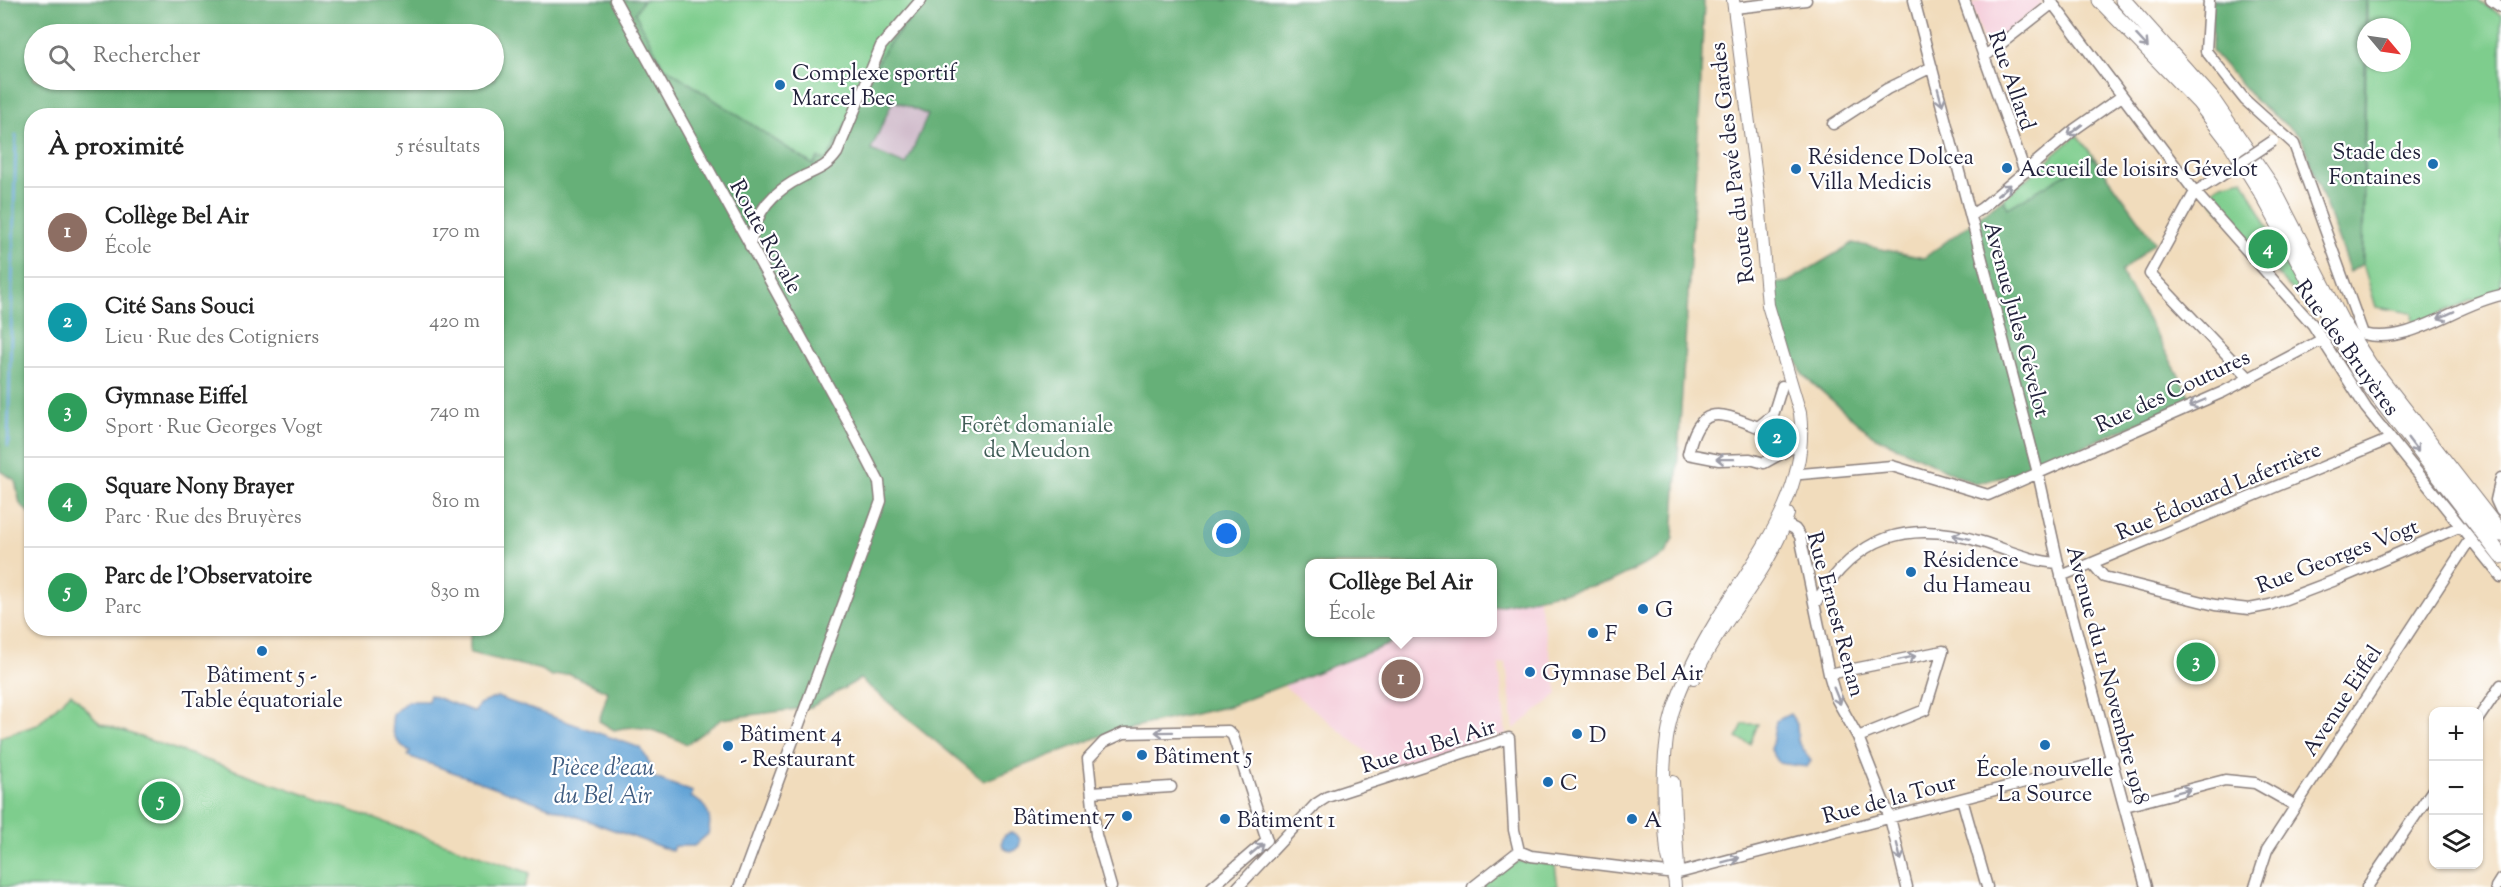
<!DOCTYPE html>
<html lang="fr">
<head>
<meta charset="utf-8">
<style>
	:root { --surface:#fff; --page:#f2f2f2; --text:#222; --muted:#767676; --line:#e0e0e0; --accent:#1f6fb2 }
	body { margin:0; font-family:"Sorts Mill Goudy",serif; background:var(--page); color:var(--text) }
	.controls { position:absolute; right:18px; bottom:18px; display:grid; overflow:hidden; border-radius:12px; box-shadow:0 2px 4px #0004 }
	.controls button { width:54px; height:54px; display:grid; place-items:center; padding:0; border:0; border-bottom:2px solid var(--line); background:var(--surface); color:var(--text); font:30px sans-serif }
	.compass { position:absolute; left:2357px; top:18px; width:54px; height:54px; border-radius:50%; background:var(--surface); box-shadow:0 2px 4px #0004; rotate:119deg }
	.you { position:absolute; left:1227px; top:534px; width:21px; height:21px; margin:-15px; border:4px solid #fff; border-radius:50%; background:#1a73e8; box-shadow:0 0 0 9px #1a73e833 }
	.badge { display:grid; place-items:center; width:39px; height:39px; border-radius:50%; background:var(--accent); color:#fff; font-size:20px; font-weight:700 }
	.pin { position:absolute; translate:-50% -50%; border:3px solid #fff; box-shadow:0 2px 6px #0006 }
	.popup { position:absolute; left:1305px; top:559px; width:192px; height:78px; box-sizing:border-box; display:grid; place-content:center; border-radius:12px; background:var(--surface); filter:drop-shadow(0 2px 4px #0005); font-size:20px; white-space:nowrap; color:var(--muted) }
	.popup b { font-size:22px; color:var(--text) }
	.popup::after { content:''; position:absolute; left:50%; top:100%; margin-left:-12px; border:12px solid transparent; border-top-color:var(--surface) }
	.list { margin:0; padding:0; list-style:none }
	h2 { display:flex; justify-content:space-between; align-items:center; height:78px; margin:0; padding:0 24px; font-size:26px }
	h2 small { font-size:20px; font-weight:400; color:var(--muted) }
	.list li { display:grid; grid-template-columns:39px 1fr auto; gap:18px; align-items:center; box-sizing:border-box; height:90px; padding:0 24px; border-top:2px solid var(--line) }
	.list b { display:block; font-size:22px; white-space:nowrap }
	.list p { margin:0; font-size:20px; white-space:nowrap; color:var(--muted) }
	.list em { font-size:20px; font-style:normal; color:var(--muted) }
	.icon { flex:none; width:33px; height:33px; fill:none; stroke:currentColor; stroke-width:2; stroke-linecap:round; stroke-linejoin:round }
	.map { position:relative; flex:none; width:2501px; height:887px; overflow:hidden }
	.search { position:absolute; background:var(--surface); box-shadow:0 2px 4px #0004; left:24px; top:24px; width:480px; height:66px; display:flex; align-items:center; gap:15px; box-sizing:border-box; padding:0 21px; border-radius:33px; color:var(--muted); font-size:22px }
	.panel { position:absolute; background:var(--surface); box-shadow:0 2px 4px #0004; left:24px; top:108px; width:480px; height:528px; border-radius:24px }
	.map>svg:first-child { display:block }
</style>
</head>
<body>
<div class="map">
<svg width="2501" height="887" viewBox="0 0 2501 887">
	<rect width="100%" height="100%" fill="#fff"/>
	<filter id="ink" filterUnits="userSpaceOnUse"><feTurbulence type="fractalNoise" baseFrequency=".0167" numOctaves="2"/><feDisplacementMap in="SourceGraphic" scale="12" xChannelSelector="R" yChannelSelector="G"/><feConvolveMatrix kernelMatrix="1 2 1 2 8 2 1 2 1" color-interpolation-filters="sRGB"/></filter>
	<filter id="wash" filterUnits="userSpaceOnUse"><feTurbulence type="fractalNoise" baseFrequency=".008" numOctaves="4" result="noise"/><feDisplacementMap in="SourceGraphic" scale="24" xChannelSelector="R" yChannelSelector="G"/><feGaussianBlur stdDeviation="1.35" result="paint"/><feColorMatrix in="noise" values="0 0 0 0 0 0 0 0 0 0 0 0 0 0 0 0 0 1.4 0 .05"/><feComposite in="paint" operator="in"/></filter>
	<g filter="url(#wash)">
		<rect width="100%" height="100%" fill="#f1dcbc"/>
		<path fill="#f5cfdb" d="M1981,0H2039L2042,4L1990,45L1984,44L1971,4Z
			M1538,597L1558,694L1514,729L1506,663L1499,664L1506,734L1390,771L1284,686L1418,633L1492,632L1493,608Z"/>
		<path fill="#d1bdcc" d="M892,99L928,115L907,165L871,150Z"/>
		<path fill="#7ecd8d" stroke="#507864" stroke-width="1.5" d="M643,0H927L892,39L830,158L824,161L818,158L813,165L663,66L634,12Z
			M2367,0H2478L2501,15V293L2470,301L2413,325L2412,313L2376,307L2363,264L2366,63H2402V27H2367Z
			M2077,135L2094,157L2008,209L2003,199Z
			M2243,179L2312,312L2211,200C2209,183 2230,182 2243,179Z
			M71,693L100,723L530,873L525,887H0V737L37,725Z
			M1743,724H1758L1750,744L1737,738Z
			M1519,861L1555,865L1558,887H1480L1496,873Z"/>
		<path fill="#66b078" stroke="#44695a" stroke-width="1.5" fill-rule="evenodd" d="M0,0H643L635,13L663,66L813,165L818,158L827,160L884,50L927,0H1704L1700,101L1673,538L1666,554L1610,582L1493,607L1492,564H1310V632L1418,633L1230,706L1111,732L984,781L860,679L811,707L722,719L687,744C662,733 641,722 614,730L599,721L608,692L570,674L551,676L542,670L470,653V629L496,628V116H227L223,111L219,116H32L31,515L20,504L15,480L0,471ZM34,34H494V80H34ZM893,100L928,115L906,165L871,150Z
			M2212,0H2366L2362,264L2350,272L2301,137L2256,101L2212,51Z
			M2094,157L2155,242L2121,272L2192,399L2030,470L1975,484L1872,435L1803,375L1779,320L1772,284L1788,282L1853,243L1924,258L2003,199L2008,208Z"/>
		<path fill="#62a3d5" stroke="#426288" stroke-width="1.5" d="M430,695L475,712L479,704L497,697L641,748L651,766L647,775L693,792L691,797C707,804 713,817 708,834L694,846H674L672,851L408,756L410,751C394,743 390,731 393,714L407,701H428Z
			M1790,714L1797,724L1798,741L1811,761L1807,767L1779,763L1771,750L1776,721Z
			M1002 842a9 9 0 1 1 18 0a9 9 0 1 1-18 0Z"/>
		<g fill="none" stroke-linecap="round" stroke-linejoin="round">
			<path stroke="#62a3d5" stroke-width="3" d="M8,446L16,135"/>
		</g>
	</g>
	<g filter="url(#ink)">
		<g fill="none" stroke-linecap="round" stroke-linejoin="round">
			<defs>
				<path id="minor" d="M615,0L847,420L879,482L881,501L871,529L739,887
					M1914,0L2038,473L2058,563L2146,887
					M1964,0L2025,172
					M2050,0L2195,192L2313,325L2366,408L2501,577
					M2209,0L2206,51L2245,100L2294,144L2363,334C2410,346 2456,304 2501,295
					M2491,0L2501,7
					M1734,8L1806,0
					M1984,57L2053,3
					M1833,124L1887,89L1932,67
					M2219,177L2195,192L2150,274L2249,378
					M1971,215L1982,208L2075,129L2122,96
					M750,246C756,209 772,192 804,176C819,169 828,166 837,153L881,46L921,0
					M1782,386L1773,415L1758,427C1719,412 1700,402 1688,454L1719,460L1750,459L1764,463L1795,446L1800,447
					M1801,474L1892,466L1988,495L2223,392L2321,340
					M2501,478L2496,500L2501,511
					M1785,524L1795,529L1800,536L1829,674L1836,698L1858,737L1890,818L1907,887
					M2093,564L2104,577L2215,605L2249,609L2270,605L2341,578L2459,527
					M2061,576L2390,439
					M1816,602C1856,536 1908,518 1982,542C2008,550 2030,561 2058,563
					M1829,674L1943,651L1925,710L1858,737
					M2478,719L2501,685
					M1092,792L1171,787
					M1962,799L1987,887
					M2125,806L2225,780L2255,783L2296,806
					M1111,887L1096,835L1088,759L1104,742L1124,733L1228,731L1233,736L1267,840L1212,887
					M1238,887L1316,804L1327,797L1509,738L1514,830L1519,851L1531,856L1675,874L2113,759
					M1473,887L1519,851
					M2255,887L2267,850L2470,539
					M2367,887L2434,788
					M2496,887L2501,879"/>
				<path id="major" d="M1694,678C1720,620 1769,576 1788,514
					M1673,782L1678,868L1675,874
					M1675,887C1675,874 1669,865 1667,852C1663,809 1660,753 1673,711C1683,680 1699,649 1716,621C1755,557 1810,493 1800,413L1768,305L1759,201L1733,0"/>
				<path id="highway" d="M2100,0L2199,102L2232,145L2263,195L2359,372L2501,556
					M2123,0L2211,98L2272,187L2341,321L2369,364L2501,534"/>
			</defs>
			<use href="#minor" stroke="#8a7f7c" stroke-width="13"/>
			<use href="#major" stroke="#8a7f7c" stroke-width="14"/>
			<use href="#highway" stroke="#8a7f7c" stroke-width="17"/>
			<use href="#minor" stroke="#fff" stroke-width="10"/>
			<use href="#major" stroke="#fff" stroke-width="12"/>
			<use href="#highway" stroke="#fff" stroke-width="15"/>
			<defs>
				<path id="minor-bridge" d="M2219,177L2273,141"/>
			</defs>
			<use href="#minor-bridge" stroke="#8a7f7c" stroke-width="13" stroke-linecap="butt"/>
			<use href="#minor-bridge" stroke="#fff" stroke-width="10"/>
		</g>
		<defs><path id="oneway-shaft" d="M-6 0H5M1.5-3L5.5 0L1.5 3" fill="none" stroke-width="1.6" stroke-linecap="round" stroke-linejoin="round" transform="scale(1.5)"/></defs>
		<g stroke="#9c9ca7">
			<use href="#oneway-shaft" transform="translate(2142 41) rotate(47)"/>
			<use href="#oneway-shaft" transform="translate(1940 97) rotate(75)"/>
			<use href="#oneway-shaft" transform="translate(2075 130) rotate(142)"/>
			<use href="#oneway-shaft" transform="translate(2004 190) rotate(-40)"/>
			<use href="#oneway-shaft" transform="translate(2446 315) rotate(156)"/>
			<use href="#oneway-shaft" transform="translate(2197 403) rotate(157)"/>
			<use href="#oneway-shaft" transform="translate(2413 445) rotate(53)"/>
			<use href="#oneway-shaft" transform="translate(1725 459) rotate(-179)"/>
			<use href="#oneway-shaft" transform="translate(1961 537) rotate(-168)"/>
			<use href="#oneway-shaft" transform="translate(1907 658) rotate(-12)"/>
			<use href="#oneway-shaft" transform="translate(1837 696) rotate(68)"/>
			<use href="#oneway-shaft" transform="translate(1164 732) rotate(179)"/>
			<use href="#oneway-shaft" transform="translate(2182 791) rotate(-15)"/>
			<use href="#oneway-shaft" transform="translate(1257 849) rotate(-40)"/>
			<use href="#oneway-shaft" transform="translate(1899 852) rotate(76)"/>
			<use href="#oneway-shaft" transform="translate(1731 860) rotate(-15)"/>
		</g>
	</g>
	<g fill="#1f6fb2" stroke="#fff" stroke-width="2">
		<circle cx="780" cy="85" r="6"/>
		<circle cx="2433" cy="164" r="6"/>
		<circle cx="2007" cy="168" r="6"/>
		<circle cx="1796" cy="169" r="6"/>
		<circle cx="1911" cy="572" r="6"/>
		<circle cx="1643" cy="609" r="6"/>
		<circle cx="1593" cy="633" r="6"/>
		<circle cx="262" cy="651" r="6"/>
		<circle cx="1530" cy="672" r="6"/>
		<circle cx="1577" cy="734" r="6"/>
		<circle cx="2045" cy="745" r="6"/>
		<circle cx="728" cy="746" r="6"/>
		<circle cx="1142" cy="755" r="6"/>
		<circle cx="1548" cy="782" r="6"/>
		<circle cx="1127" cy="816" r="6"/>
		<circle cx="1225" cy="819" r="6"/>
		<circle cx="1632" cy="819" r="6"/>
	</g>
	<g text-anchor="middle" stroke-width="4.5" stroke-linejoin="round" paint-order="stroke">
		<g font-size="22" fill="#22223b" stroke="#fff" text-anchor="start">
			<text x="792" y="80">Complexe sportif<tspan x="792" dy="25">Marcel Bec</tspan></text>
			<text x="2421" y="159" text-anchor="end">Stade des<tspan x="2421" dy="25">Fontaines</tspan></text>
			<text x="1808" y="164">Résidence Dolcea<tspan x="1808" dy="25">Villa Medicis</tspan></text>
			<text x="2019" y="176">Accueil de loisirs Gévelot</text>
			<text x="1923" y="567">Résidence<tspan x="1923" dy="25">du Hameau</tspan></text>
			<text x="1655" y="617">G</text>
			<text x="1605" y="641">F</text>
			<text x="1542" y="680">Gymnase Bel Air</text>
			<text x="262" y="682" text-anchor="middle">Bâtiment 5 -<tspan x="262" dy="25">Table équatoriale</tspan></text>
			<text x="740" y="741">Bâtiment 4<tspan x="740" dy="25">- Restaurant</tspan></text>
			<text x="1589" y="742">D</text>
			<text x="1154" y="763">Bâtiment 5</text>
			<text x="2045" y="776" text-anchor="middle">École nouvelle<tspan x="2045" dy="25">La Source</tspan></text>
			<text x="1560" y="790">C</text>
			<text x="1115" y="824" text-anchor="end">Bâtiment 7</text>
			<text x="1237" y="827">Bâtiment 1</text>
			<text x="1644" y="827">A</text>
		</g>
		<g font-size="22" fill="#22223b" stroke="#fff">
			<text transform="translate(2013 80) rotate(71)" y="8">Rue Allard</text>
			<text transform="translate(1731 163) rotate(-97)" y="8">Route du Pavé des Gardes</text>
			<text transform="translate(767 236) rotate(61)" y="8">Route Royale</text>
			<text transform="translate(2018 319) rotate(75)" y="8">Avenue Jules Gévelot</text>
			<text transform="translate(2348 347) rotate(54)" y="8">Rue des Bruyères</text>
			<text transform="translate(2172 390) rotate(-25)" y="8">Rue des Coutures</text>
			<text transform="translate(2218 490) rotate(-23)" y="8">Rue Édouard Laferrière</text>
			<text transform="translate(2337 555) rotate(-21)" y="8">Rue Georges Vogt</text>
			<text transform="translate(1837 614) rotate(75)" y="8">Rue Ernest Renan</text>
			<text transform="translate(2109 675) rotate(75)" y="8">Avenue du 11 Novembre 1918</text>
			<text transform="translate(2341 700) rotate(-57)" y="8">Avenue Eiffel</text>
			<text transform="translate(1428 745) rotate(-17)" y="8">Rue du Bel Air</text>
			<text transform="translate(1889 798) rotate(-15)" y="8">Rue de la Tour</text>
		</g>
		<g font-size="22" fill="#425e58" stroke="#fff">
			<text x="1037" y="432">Forêt domaniale<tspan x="1037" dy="25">de Meudon</tspan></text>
		</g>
		<g font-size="24" font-style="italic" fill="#3f5c80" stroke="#fff">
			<text x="603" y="775">Pièce d'eau<tspan x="603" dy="28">du Bel Air</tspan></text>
		</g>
	</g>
</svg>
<div class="controls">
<button>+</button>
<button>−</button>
<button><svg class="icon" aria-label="layers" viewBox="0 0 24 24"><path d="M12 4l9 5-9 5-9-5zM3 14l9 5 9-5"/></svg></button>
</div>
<svg class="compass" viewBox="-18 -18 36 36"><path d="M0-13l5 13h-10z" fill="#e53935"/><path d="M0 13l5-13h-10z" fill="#767676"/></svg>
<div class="you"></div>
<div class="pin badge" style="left:1401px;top:679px;background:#8d6e63">1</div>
<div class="popup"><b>Collège Bel Air</b>École</div>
<div class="pin badge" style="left:1777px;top:438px;background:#0f9aa8">2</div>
<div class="pin badge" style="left:2196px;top:662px;background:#2e9e5b">3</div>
<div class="pin badge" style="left:2268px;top:249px;background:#2e9e5b">4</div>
<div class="pin badge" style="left:161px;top:801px;background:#2e9e5b">5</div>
<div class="search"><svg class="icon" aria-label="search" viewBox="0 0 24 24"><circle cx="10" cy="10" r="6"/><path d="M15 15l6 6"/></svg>Rechercher</div>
<section class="panel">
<h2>À proximité<small>5 résultats</small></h2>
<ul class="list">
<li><span class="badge" style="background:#8d6e63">1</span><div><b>Collège Bel Air</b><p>École</p></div><em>170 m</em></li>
<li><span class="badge" style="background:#0f9aa8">2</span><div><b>Cité Sans Souci</b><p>Lieu · Rue des Cotigniers</p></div><em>420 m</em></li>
<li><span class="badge" style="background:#2e9e5b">3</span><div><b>Gymnase Eiffel</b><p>Sport · Rue Georges Vogt</p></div><em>740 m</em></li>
<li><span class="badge" style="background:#2e9e5b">4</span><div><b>Square Nony Brayer</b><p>Parc · Rue des Bruyères</p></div><em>810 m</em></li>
<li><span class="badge" style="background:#2e9e5b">5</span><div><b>Parc de l'Observatoire</b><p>Parc</p></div><em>830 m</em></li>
</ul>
</section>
</div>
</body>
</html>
